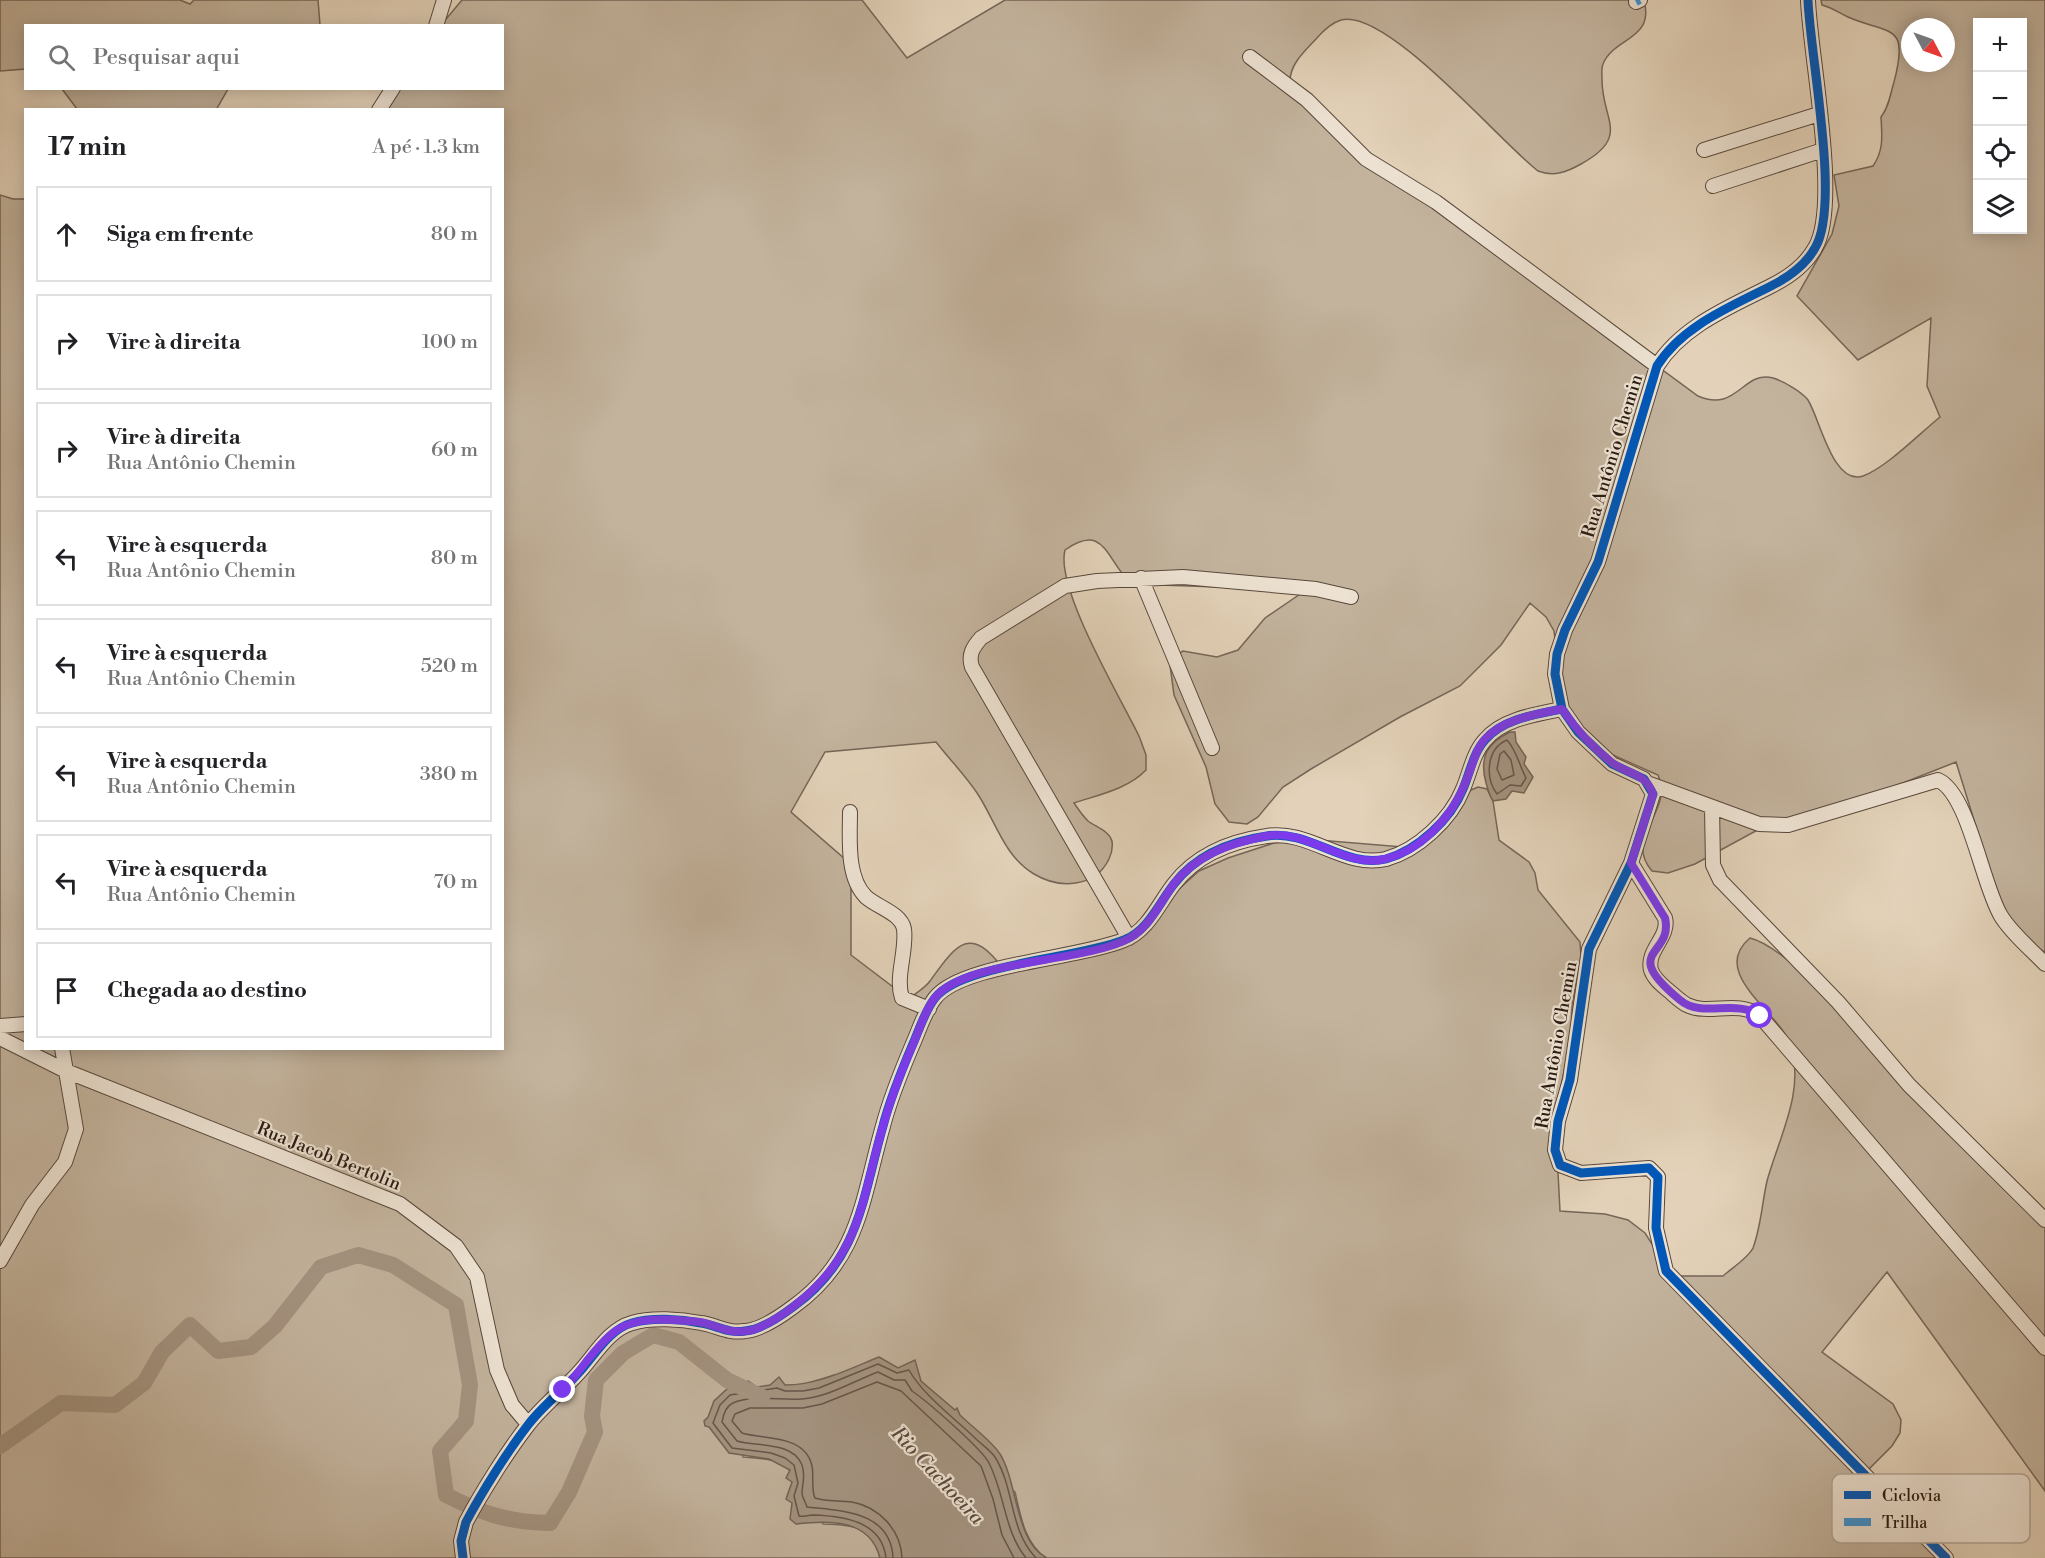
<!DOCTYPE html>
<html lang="pt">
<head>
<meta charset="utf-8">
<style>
	:root { --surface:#fff; --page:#f2f2f2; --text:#202124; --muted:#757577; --line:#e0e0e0 }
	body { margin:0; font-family:"Libre Bodoni",serif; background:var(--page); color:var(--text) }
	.controls { position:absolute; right:18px; top:18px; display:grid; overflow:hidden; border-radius:0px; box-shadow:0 3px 15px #0003 }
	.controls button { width:54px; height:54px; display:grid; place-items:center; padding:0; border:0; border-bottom:2px solid var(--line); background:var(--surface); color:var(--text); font:30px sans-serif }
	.compass { position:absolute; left:1901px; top:18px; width:54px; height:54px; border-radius:50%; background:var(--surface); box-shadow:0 3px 15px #0003; rotate:131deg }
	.stop { position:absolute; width:18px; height:18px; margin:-14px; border:4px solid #7c3aed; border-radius:50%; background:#fff }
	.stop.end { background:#7c3aed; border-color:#fff; box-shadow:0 2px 6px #0008 }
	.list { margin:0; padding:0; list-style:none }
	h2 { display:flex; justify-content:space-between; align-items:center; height:78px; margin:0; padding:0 24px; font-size:26px }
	h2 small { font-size:20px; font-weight:400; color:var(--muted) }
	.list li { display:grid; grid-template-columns:39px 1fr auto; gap:18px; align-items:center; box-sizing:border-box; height:96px; margin:0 12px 12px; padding:0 12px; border:2px solid var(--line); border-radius:0px }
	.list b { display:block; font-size:22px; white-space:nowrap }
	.list p { margin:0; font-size:20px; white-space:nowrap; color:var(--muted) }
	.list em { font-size:20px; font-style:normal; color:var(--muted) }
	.icon { flex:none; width:33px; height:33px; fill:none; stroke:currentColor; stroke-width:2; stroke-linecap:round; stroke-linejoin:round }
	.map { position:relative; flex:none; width:2045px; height:1558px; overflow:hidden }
	.search { position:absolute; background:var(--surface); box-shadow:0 3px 15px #0003; left:24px; top:24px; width:480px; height:66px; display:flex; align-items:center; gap:15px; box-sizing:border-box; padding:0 21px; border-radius:0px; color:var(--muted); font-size:22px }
	.panel { position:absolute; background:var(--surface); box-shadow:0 3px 15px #0003; left:24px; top:108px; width:480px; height:942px; border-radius:0px }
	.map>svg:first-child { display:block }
</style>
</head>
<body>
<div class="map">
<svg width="2045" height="1558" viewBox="0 0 2045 1558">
	<rect width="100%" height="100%" fill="#e3d2b9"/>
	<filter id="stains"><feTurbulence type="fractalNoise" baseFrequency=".00333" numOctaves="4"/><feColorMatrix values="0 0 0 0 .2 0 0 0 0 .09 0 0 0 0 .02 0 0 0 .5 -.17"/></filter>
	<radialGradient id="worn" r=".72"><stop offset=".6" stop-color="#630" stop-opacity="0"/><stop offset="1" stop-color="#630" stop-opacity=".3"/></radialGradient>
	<path fill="#c3b39d" stroke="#766658" stroke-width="1.5" fill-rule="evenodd" d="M0,0H180L190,4L194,0H318L320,25L26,26L25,69L0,71Z
		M462,0H862L907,58L1005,0H1644C1655,40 1614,37 1603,64C1601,68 1602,74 1602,78C1601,120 1632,136 1581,164C1567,172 1554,177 1538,171C1501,143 1387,8 1341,20C1331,23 1322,32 1316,39C1305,51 1290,64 1290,81L1365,151L1698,396C1737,413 1743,370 1773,378C1783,381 1802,392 1808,400C1820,419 1833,486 1863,476C1887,467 1919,434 1940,417L1927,386L1931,318L1858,360L1797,296L1832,234L1839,206L1834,175L1873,166C1884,150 1882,136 1881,117C1889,107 1890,95 1894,82C1910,22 1889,35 1848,17C1839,13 1833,8 1822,5L1821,0H2045V952L2009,933L1956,762L1842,807L1774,821L1695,864L1668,873L1652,871C1622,836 1675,812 1658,775L1597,748L1566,724L1554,631L1546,617L1530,603L1501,645L1460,686L1400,717L1311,769L1283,787L1258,817L1247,824L1229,822L1215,804L1206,767L1174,695L1170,665L1173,657L1183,651L1217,657L1238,650L1265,618L1306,590L1159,585L1126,578C1105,554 1102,524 1065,550C1055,588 1120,697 1139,736L1146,755V770C1128,789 1098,795 1074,803C1078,809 1083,816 1088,821C1096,827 1109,831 1112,841C1113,848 1112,853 1109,859C1095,888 1059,889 1034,874C1005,857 996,823 979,796C967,777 950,760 936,742L825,752L791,812L846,860L851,880V955L909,999C916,993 925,988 930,981C956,945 970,923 1004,970L1116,945L1199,871L1228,858L1274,843L1306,839L1415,848L1471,790L1478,787L1487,789L1493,801L1499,840L1529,862L1535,873L1538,890L1580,942L1581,956L1572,1005V1034L1555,1114L1560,1211L1605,1214L1628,1220L1645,1233L1659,1255L1679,1276H1723C1732,1268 1748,1258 1753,1248C1761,1227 1762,1203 1767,1181C1779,1137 1806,1090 1790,1044C1780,1013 1708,973 1750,938C1786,947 1843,1015 1870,1042C1929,1101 1987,1159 2045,1218V1491L1887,1272L1822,1352L1893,1404L1901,1420L1900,1433L1892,1446L1865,1473L1943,1558H1045C1024,1541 1021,1517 1015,1492L834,1375L802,1385L736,1388L743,1457C756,1458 769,1458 780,1463C797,1471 814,1508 823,1524C853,1525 872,1526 880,1558H0V195L13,199H26V1048H502V110L386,109L392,89L502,88V26L441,25ZM1978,22H2022V230H1978ZM1910,27H1946V63H1910Z
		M62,89H228L216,110L77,109Z"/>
	<path fill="#a49380" stroke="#736354" stroke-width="1.5" d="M1510,732H1515L1516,742L1526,757L1524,764L1533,777L1524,793L1512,791L1506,799L1493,801C1489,795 1488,789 1486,783C1479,757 1487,743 1510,732Z
		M879,1357L898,1368L915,1360L921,1381L955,1410L957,1408L960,1415C972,1427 991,1440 1000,1454C1018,1483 1015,1542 1047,1558H880C870,1519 830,1520 796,1524L790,1519L792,1503L786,1499L792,1482L786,1478L790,1470L769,1459L729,1453L709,1427L705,1426L704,1421L708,1417L714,1401L728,1388L743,1387L748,1381L757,1387L770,1385L779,1377L785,1385C819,1385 849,1369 879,1357Z"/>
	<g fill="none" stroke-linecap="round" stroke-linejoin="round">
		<path stroke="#665649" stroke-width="1.5" d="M1507,740C1517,751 1519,765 1526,778L1521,786L1510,785L1497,794C1485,778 1486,749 1507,740Z
			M1504,751L1511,760L1514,775L1502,780L1497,769L1500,754Z
			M886,1558C882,1521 843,1516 813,1515C808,1515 804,1517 799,1516L794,1496L798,1483L794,1465L785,1458L771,1453L732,1448L713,1423L720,1405L730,1395L777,1388L785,1391H803L819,1388L878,1364L897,1373L909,1370C923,1395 953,1417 975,1438C981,1444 990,1450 995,1457C1015,1489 1009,1530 1036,1558
			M893,1558C891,1511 841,1511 807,1507C806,1503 802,1497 802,1493C802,1484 806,1477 802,1465C793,1441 756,1447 737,1441L722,1422C723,1416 726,1406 733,1403C752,1394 782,1401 802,1399C828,1397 854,1381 878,1372L894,1380H905L912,1391C927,1401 982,1449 989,1463C1005,1494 1004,1531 1026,1558
			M902,1558C901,1530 879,1507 852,1502C839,1500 827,1502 815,1498C811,1490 814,1476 812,1466C805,1434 764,1440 742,1433L732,1421L735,1414L750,1408H803L822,1404L877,1382L901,1391L981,1466L993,1499L1002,1535L1014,1558"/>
		<path stroke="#a49380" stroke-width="16" d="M0,1446L61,1403L115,1405L144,1383L162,1352L190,1325L218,1351L251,1347L275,1326L321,1267L358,1255L393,1265L456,1305L470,1385L466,1421L440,1451L446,1495C483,1514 508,1522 550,1523L569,1492L595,1432L592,1416L596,1380L623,1353L653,1335L679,1342L727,1380L762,1397"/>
		<defs>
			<path id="minor" d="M1808,0C1810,56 1841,205 1815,248C1805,266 1789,277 1771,286C1730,307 1682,326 1657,366L1598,562L1565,630L1557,654L1555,674L1562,709L1578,732L1612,764L1644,779L1653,794L1631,863L1589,949L1570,1080L1558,1121L1555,1150L1560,1165L1581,1173L1649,1168L1658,1177L1656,1228L1666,1271L1946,1558
				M1636,2L1640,0
				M436,26L444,0
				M1250,57L1307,100L1366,159L1436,202L1657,366
				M379,110L393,88
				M1704,150L1819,114
				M1713,186L1823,150
				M1141,578L1212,748
				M1650,784L1759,824L1788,825L1938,780C1969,794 1982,885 2001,916C2012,934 2031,949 2045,964
				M1712,807L1713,865L1720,880L1838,1002L1909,1085L2045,1220
				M850,812C850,838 846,877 866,897C877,907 901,913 904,929C907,951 895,977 902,998L929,1009
				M1631,863L1665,918C1670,937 1646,950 1651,970C1654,979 1662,985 1669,991C1675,996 1681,1002 1687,1005C1710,1016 1737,999 1760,1016L2045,1348
				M1129,938L972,667C968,655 973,647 981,638L1065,586L1097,581L1183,577L1316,589L1351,597
				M0,1026L26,1024
				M0,1038L66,1071L400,1204L456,1246L477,1277L497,1370L512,1405L528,1424
				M0,1261L32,1205L65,1162L76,1129L62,1048
				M463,1558L461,1541L466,1522C482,1492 507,1452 528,1425C543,1405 565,1389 582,1369C596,1353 610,1329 632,1323C651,1317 681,1319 701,1323C716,1325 728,1334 745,1331C760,1330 781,1316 793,1307C860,1259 862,1199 883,1126C890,1099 901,1072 912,1046C919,1031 924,1012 935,998C961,964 1077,959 1124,940C1148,931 1159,903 1174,884C1197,854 1232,841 1267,836C1309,829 1345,869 1386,859C1418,850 1451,819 1463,789C1470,773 1473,753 1485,740C1502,719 1537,714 1562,709"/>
		</defs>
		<use href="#minor" stroke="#58483c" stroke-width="16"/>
		<use href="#minor" stroke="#ede2d2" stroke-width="14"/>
		<path stroke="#3c94d3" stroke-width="8" stroke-dasharray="15 8" stroke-linecap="butt" d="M1636,2L1640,0"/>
		<defs>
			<path id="cycleway" d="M1808,0C1810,56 1841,205 1815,248C1805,266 1789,277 1771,286C1730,307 1682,326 1657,366L1598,562L1565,630L1557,654L1555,674L1562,709L1578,732L1612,764L1644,779L1653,794L1631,863L1589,949L1570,1080L1558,1121L1555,1150L1560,1165L1581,1173L1649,1168L1658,1177L1656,1228L1666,1271L1946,1558
				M463,1558L461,1541L466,1522C482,1492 507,1452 528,1425C543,1405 565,1389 582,1369C596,1353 610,1329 632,1323C651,1317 681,1319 701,1323C716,1325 728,1334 745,1331C760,1330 781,1316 793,1307C860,1259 862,1199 883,1126C890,1099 901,1072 912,1046C919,1031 924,1012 935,998C961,964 1077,959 1124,940C1148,931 1159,903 1174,884C1197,854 1232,841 1267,836C1309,829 1345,869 1386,859C1418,850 1451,819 1463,789C1470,773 1473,753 1485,740C1502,719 1537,714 1562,709"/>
		</defs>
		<use href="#cycleway" stroke="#ede2d2" stroke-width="13"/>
		<use href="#cycleway" stroke="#0057b8" stroke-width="9"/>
	</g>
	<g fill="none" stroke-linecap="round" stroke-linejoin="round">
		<path stroke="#7c3aed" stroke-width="8" d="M563,1390C580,1372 594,1348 613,1333C634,1315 674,1319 700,1322C716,1325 729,1334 746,1331C760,1330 783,1315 794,1306C862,1254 861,1201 883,1126C891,1098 902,1069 914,1042C920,1028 925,1011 934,999C964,959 1079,964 1128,939C1151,927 1161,900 1176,881C1200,853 1232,843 1266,836C1308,828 1344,869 1385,859C1422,850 1453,816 1466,781C1472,768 1475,749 1486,738C1504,719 1537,714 1562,709C1576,729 1591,746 1610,761C1625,774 1646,772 1653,794L1631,863L1665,918C1674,957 1618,949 1680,1000C1702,1019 1736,998 1760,1016"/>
	</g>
	<g text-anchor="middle" stroke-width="4.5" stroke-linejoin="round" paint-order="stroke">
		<g font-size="18" fill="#291a12" stroke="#ede2d2">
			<text transform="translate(1612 456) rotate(-73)" y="6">Rua Antônio Chemin</text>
			<text transform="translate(1556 1045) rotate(-80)" y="6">Rua Antônio Chemin</text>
			<text transform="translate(329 1156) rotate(22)" y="6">Rua Jacob Bertolin</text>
		</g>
		<g font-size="20" font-style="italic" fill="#5a4a3e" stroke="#ede2d2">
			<text transform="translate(938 1475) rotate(47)" y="7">Rio Cachoeira</text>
		</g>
	</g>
	<rect x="1832" y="1474" width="198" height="69" rx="9" fill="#ede2d2" stroke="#b2a698" stroke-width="1.5"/>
	<rect x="1844" y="1491" width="27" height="8" fill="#0057b8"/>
	<rect x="1844" y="1518" width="27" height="8" fill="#3c94d3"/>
	<g font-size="16" fill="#291a12">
		<text x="1882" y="1501">Ciclovia</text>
		<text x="1882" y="1528">Trilha</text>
	</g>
	<rect width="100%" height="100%" filter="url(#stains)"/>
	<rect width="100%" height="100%" fill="url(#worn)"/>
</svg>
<div class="controls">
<button>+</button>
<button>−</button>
<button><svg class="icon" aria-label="locate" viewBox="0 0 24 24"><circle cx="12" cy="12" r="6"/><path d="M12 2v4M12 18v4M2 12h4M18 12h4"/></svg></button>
<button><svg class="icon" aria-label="layers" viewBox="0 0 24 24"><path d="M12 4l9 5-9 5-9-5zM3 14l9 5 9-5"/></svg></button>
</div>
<svg class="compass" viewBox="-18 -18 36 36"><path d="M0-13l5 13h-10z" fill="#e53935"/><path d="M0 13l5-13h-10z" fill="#757577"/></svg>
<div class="stop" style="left:1760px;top:1016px"></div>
<div class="stop end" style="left:563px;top:1390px"></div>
<div class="search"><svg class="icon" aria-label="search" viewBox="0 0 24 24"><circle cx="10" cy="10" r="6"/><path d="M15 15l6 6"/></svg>Pesquisar aqui</div>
<section class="panel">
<h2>17 min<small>A pé · 1.3 km</small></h2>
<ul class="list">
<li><svg class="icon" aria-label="ahead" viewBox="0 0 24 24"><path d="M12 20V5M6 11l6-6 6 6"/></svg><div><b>Siga em frente</b></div><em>80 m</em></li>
<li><svg class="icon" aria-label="right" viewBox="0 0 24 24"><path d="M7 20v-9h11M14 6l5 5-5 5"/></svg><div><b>Vire à direita</b></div><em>100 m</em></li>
<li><svg class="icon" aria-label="right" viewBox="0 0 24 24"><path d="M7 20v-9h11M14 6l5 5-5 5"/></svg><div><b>Vire à direita</b><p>Rua Antônio Chemin</p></div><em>60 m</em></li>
<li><svg class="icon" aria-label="left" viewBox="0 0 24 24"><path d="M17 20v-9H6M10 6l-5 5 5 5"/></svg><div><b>Vire à esquerda</b><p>Rua Antônio Chemin</p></div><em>80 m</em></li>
<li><svg class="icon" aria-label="left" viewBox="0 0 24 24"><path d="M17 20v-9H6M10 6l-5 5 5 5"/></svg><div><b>Vire à esquerda</b><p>Rua Antônio Chemin</p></div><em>520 m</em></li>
<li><svg class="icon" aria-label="left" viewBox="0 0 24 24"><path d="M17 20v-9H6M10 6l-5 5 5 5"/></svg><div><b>Vire à esquerda</b><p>Rua Antônio Chemin</p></div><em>380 m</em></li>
<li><svg class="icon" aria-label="left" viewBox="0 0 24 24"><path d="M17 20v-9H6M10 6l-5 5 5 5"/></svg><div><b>Vire à esquerda</b><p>Rua Antônio Chemin</p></div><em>70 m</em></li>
<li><svg class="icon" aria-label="arrive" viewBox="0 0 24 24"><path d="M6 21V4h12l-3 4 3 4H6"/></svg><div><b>Chegada ao destino</b></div></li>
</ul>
</section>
</div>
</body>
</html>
